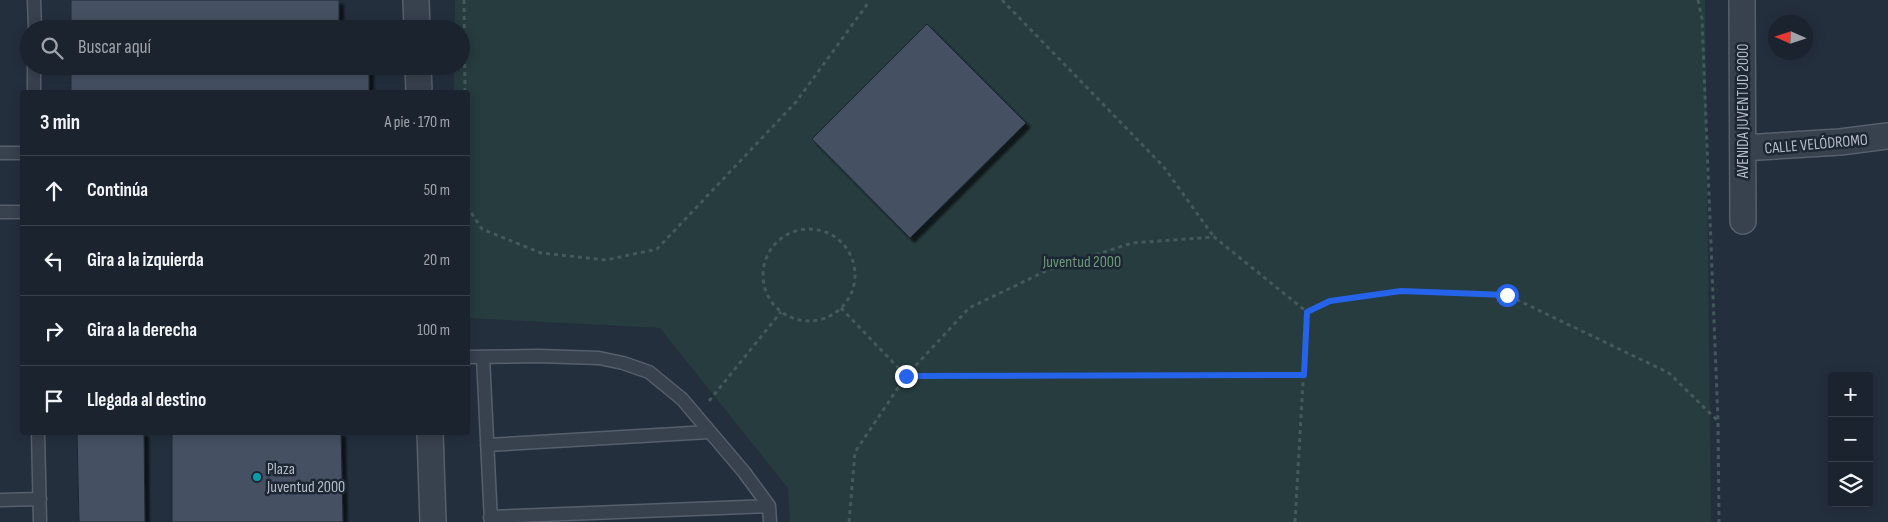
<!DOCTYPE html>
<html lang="es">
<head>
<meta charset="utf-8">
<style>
	:root { --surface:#1b232e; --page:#282f3a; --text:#f1f3f6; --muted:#a0a4aa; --line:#39404a }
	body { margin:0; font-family:"Sofia Sans Condensed",sans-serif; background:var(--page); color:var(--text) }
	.controls { position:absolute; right:15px; bottom:15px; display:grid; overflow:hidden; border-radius:5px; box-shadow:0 2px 12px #0003 }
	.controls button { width:45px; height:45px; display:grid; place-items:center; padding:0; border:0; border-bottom:1px solid var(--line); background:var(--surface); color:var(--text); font:25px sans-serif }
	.compass { position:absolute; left:1768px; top:15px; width:45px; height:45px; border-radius:50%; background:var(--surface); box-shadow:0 2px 12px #0003; rotate:273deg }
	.stop { position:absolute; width:15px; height:15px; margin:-11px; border:4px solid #2563eb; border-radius:50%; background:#fff }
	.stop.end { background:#2563eb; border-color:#fff; box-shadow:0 1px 5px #0008 }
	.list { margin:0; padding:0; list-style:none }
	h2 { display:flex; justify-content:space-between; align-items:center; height:65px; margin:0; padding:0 20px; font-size:21px }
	h2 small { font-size:16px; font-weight:400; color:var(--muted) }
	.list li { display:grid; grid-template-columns:32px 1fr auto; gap:15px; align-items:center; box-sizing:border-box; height:70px; padding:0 20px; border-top:1px solid var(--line) }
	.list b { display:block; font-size:19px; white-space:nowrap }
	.list em { font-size:16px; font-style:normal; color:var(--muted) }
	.icon { flex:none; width:28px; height:28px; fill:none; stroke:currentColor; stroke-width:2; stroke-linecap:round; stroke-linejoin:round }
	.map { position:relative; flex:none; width:1888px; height:522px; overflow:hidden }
	.search { position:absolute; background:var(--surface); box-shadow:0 2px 12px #0003; left:20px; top:20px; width:450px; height:55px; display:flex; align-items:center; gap:12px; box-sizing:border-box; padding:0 18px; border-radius:28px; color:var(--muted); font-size:19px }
	.panel { position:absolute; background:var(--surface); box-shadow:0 2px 12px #0003; left:20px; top:90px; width:450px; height:345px; border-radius:5px }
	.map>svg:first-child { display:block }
</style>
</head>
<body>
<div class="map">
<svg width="1888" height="522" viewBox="0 0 1888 522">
	<defs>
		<filter id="shadow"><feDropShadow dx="4.5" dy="4.5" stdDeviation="1" flood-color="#0009"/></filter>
	</defs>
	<rect width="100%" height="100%" fill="#242f3e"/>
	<path fill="#263c3f" d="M455,0H1705L1711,522H790L788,488L660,328L468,318V92H454V66H461V29H455Z"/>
	<path fill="#455162" stroke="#1f2835" filter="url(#shadow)" d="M71,0H339V24H369V29H71Z
		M927,24L1026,123L910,238L812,139Z
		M71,66H369V92H71Z
		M77,432H144L145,522H79Z
		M172,432H341L343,522H172Z"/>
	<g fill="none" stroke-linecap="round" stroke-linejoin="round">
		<defs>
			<path id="service" d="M34,0L35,29
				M34,92V66
				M0,153H22
				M0,212H22
				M468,357L538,356L599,358L623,363L649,372L682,399L744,472L769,506L770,522
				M483,357L491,522
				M38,432L40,522
				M487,445L709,432
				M0,500L40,499
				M490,517L769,506"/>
			<path id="minor" d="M416,0L417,29
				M1742,0L1743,221
				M418,66L419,92
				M1743,148L1840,142L1888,136
				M430,432L433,522"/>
		</defs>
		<use href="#service" stroke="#565f6c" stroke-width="15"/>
		<use href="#minor" stroke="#565f6c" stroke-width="28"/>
		<path stroke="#44595c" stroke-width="3" stroke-dasharray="4 4" stroke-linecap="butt" d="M464,0L465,92
			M1002,0L1163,166L1214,237
			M1698,0L1702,19L1718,421
			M468,190V208L482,229L541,253L606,260L657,249L796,102L866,6L868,0
			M763 275a46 46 0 1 1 92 0a46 46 0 1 1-92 0Z
			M841,308L906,376L1304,375
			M709,401L781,312
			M849,522L855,452L906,376L969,308L1048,270L1132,243L1214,237L1307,312
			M1295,522L1307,312L1330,301L1401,291L1507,295L1669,373L1718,421L1719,522"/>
		<use href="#service" stroke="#38414e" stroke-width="12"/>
		<use href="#minor" stroke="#38414e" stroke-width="25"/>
	</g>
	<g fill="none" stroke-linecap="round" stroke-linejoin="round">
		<path stroke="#2563eb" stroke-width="6" d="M906,376L1304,375L1307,312L1330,301L1401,291L1507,295"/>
	</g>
	<circle fill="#0f9aa8" stroke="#1d2633" stroke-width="2" cx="257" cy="477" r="5"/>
	<g text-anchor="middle" stroke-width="5" stroke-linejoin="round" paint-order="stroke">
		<g font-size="16" fill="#b4bcc9" stroke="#1d2633">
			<text transform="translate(1742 111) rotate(-90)" y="6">AVENIDA JUVENTUD 2000</text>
			<text transform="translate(1816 143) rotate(-5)" y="6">CALLE VELÓDROMO</text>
		</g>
		<g font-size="16" fill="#6b9a76" stroke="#1d2633">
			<text x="1082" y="267">Juventud 2000</text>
		</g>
		<g font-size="16" fill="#b4bcc9" stroke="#1d2633" text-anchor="start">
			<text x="267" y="474">Plaza<tspan x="267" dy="18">Juventud 2000</tspan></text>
		</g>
	</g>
</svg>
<div class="controls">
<button>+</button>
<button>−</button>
<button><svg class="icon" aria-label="layers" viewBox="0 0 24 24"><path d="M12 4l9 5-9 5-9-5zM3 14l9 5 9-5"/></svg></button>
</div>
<svg class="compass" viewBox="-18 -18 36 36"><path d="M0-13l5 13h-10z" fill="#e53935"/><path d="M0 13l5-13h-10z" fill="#a0a4aa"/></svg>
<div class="stop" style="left:1507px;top:295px"></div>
<div class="stop end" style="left:906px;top:376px"></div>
<div class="search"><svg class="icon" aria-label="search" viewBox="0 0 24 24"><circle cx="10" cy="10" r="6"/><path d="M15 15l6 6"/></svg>Buscar aquí</div>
<section class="panel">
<h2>3 min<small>A pie · 170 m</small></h2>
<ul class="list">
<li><svg class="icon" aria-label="ahead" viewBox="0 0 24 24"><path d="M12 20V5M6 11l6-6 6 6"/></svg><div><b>Continúa</b></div><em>50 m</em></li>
<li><svg class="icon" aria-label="left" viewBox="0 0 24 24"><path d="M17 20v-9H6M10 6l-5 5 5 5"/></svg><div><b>Gira a la izquierda</b></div><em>20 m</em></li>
<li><svg class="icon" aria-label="right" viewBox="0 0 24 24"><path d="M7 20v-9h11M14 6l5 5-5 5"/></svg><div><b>Gira a la derecha</b></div><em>100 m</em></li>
<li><svg class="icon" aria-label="arrive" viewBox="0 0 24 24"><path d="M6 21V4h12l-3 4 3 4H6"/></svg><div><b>Llegada al destino</b></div></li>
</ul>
</section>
</div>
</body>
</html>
